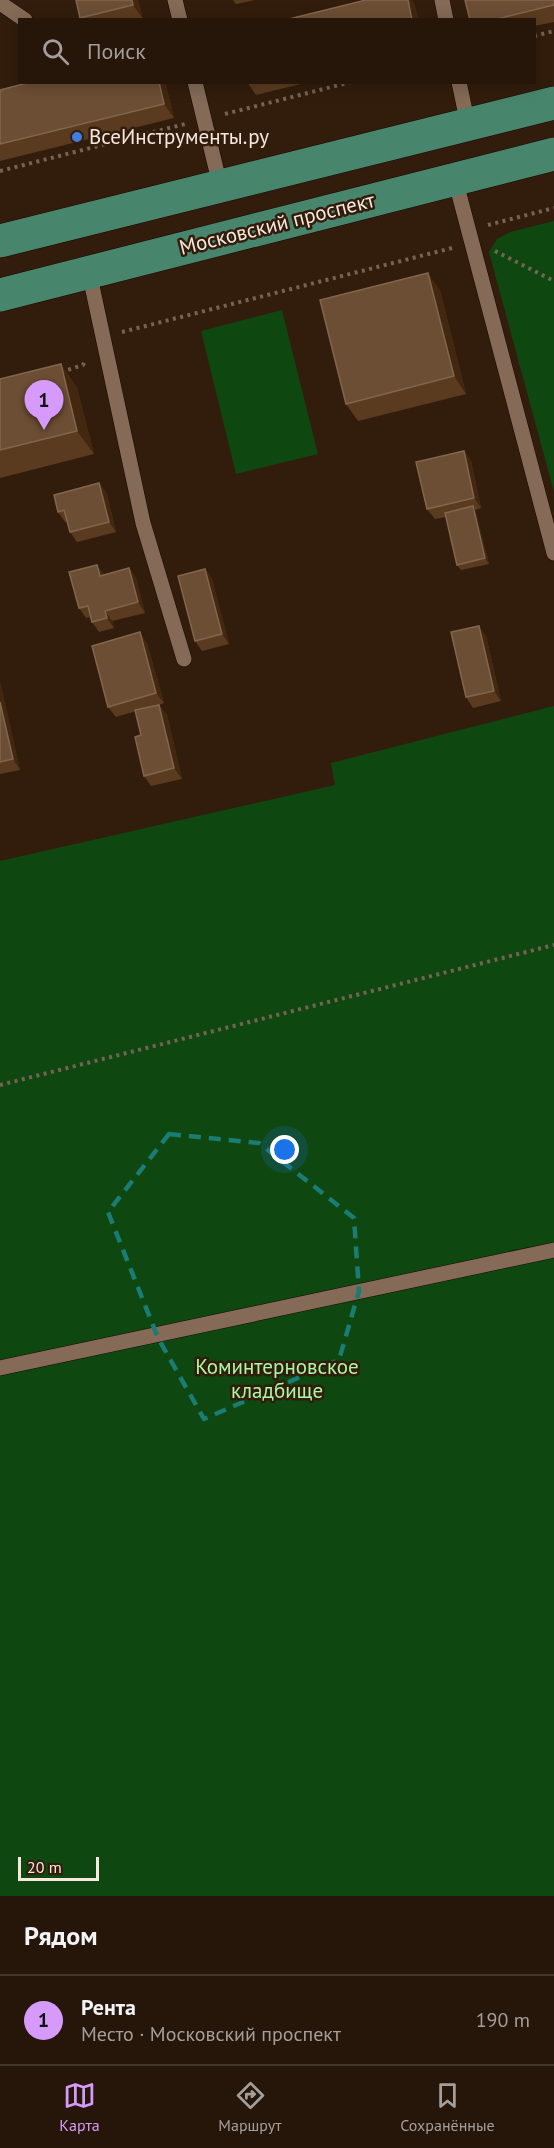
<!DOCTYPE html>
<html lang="ru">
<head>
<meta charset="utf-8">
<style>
	:root { --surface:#261609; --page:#322317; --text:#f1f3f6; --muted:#a49f9c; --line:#42352a; --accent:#d69bfa }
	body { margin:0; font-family:"PT Sans",sans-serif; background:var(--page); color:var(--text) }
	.scale { position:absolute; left:18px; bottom:15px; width:81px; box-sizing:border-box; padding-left:6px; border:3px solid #f7e8de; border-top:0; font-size:16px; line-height:21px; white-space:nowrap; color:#f7e8de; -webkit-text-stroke:4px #321d0c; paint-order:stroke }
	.you { position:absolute; left:285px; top:1150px; width:21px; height:21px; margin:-15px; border:4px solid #fff; border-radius:50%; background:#1a73e8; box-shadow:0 0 0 9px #1a73e833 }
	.badge { display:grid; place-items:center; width:39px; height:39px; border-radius:50%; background:var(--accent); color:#111; font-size:20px; font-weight:700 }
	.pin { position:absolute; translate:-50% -50px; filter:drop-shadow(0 2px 3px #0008) }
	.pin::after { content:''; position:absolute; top:32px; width:21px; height:18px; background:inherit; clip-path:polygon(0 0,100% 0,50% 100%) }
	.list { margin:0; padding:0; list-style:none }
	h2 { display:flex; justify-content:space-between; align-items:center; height:78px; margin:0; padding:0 24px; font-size:26px }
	h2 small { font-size:20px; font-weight:400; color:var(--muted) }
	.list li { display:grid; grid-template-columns:39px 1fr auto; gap:18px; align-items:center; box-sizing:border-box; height:90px; padding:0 24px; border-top:2px solid var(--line) }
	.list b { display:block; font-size:22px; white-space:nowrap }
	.list p { margin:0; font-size:20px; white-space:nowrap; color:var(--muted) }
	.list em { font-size:20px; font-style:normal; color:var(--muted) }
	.icon { flex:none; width:33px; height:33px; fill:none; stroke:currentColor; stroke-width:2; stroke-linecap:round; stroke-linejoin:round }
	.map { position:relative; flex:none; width:554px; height:1896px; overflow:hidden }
	.search { position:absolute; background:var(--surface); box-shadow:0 3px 15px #0003; left:18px; right:18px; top:18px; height:66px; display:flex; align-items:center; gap:15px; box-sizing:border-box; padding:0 21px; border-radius:0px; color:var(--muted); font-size:22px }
	.sheet { height:168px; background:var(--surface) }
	nav { display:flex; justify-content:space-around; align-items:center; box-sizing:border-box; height:84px; border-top:2px solid var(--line); background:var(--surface); font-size:16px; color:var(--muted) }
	nav a { display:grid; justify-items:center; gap:3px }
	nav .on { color:var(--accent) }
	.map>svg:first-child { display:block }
</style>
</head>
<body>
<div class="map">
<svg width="554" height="1896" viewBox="0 0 554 1896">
	<rect width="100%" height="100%" fill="#321d0c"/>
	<path fill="#0f4710" d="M554,221V492L489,252L497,239L510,232Z
		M282,310L318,454L236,474L201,331Z
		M554,706V1896H0V861L335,785L331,763Z"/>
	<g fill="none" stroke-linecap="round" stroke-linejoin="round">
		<defs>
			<path id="lane" d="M175,0L180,20
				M442,0L446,20
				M0,3L25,20
				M195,82L220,185
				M459,82L468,125
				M455,179L554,553
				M89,272L143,523L184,659
				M0,1368L554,1250"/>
			<path id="primary" d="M0,241L554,103
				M0,295L554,154"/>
		</defs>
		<use href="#lane" stroke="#190700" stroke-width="16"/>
		<use href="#primary" stroke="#190700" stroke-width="34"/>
		<path stroke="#766354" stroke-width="4" stroke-dasharray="3 4.5" stroke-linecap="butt" d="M534,36L554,31
			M225,114L351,82
			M0,171L185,124
			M488,225L554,208
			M495,251L554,281
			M122,332L452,248
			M61,372L83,365L85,360
			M0,1085L554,945"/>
		<use href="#lane" stroke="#846a57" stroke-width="15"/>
		<use href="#primary" stroke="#47866c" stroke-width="33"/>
	</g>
	<path fill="#5b3b1f" d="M138,0L143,19L82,20L80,18Z
		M233,0H255L236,4Z
		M554,0V22L534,26V20H470Z
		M165,82L174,118L0,161V90Z
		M247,82H309L256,95Z
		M440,290L466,394L358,421L346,404Z
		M61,364L77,388L94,454L0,478V379Z
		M464,451L471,461L481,508L475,510L489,564L461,570L457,565L446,517L435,519L427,509Z
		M99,483L107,494L116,532L77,542L70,532L67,522H65L58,512Z
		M97,565L104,575L129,568L136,578L145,613L112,621L114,628L99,632L92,622L91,617L86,618L79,608Z
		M205,569L212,579L229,644L202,651L195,641Z
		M486,636L501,701L473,708L466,697Z
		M147,643L164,703L159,705L167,715L182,779L151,786L144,776L141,735L136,711L116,717L108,707Z
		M0,683L20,770L0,774Z"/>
	<path fill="#43270f" d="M132,0H138L143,19L133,5Z
		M408,0H412L415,5L419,20H412Z
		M159,82H165L174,118L164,104Z
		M428,273L440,290L466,394L454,376Z
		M61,364L77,388L94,454L77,431Z
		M464,451L471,461L481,508L474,498Z
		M99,483L107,494L116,532L109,522Z
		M473,506L476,511L489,564L485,558Z
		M97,565L105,575L100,576Z
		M129,568L136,578L145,613L138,602Z
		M205,569L212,579L229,644L222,634Z
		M105,611L112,621L114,628L107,618Z
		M479,626L486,636L501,701L494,691Z
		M140,632L147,643L164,703L156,693Z
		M0,683L1,684L20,770L13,759L0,702Z
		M159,705L167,715L182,779L174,768Z"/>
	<path fill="#6c4e34" stroke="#81664e" stroke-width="1.5" d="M76,0H132L133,5L80,18Z
		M366,0H408L412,20H285Z
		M465,0H554V5L493,20H470Z
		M31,82H159L164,104L0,144V90Z
		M428,273L454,376L346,404L320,300Z
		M61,364L77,431L0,450V379Z
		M464,451L474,498L427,509L416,462Z
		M99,483L109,522L70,532L64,510L58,512L54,495Z
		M473,506L485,558L457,565L445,513Z
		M97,565L100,576L129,568L138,602L105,611L107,618L92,622L88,606L79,608L69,572Z
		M205,569L222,634L195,641L178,576Z
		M479,626L494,691L466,697L451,632Z
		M140,632L156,693L108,707L92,646Z
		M0,702L13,759L0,762Z
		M159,705L174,768L144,776L135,737L141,735L135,710Z"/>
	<path fill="none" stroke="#1b7c74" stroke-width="4.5" stroke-dasharray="12 8" stroke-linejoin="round" d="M169,1134L259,1143L354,1218L359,1291L339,1360L204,1419L158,1338L108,1212Z"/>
	<circle fill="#3f7fe0" stroke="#321d0c" stroke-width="2" cx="77" cy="137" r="6"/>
	<g text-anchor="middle" stroke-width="5" stroke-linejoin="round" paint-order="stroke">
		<g font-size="21" fill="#f7e8de" stroke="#321d0c" text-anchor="start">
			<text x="89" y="144">ВсеИнструменты.ру</text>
		</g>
		<g font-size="21" fill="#f7e8de" stroke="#321d0c">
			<text transform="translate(277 224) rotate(-14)" y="7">Московский проспект</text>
		</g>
		<g font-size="21" fill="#a8f9a4" stroke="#321d0c">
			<text x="277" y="1374">Коминтерновское<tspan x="277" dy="24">кладбище</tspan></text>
		</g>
	</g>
</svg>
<div class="scale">20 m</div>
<div class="you"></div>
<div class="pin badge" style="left:44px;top:430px">1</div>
<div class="search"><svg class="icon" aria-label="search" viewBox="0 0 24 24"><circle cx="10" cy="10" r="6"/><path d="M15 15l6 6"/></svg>Поиск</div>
</div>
<section class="sheet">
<h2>Рядом<small></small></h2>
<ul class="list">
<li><span class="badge">1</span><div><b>Рента</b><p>Место · Московский проспект</p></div><em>190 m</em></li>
</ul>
</section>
<nav>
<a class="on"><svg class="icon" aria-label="map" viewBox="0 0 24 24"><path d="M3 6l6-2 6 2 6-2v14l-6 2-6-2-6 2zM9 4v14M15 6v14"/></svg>Карта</a>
<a><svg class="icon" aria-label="directions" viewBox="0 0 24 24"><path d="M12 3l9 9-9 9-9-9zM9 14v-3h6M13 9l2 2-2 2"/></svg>Маршрут</a>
<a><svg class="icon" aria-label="saved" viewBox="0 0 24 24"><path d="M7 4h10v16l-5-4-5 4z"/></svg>Сохранённые</a>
</nav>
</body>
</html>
